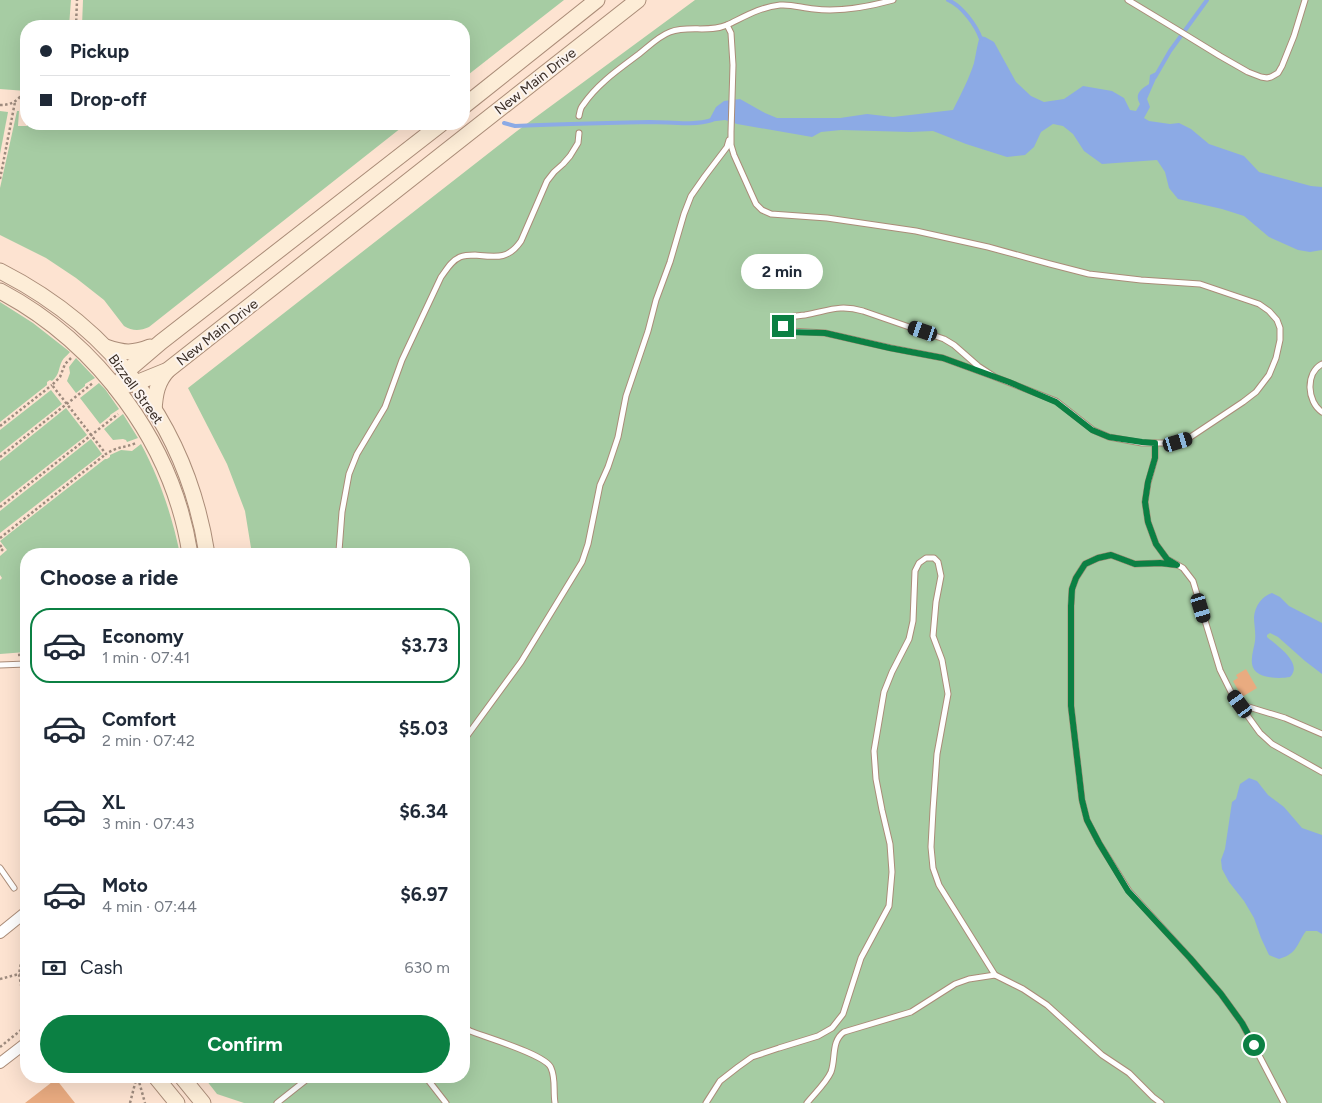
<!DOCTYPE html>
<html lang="en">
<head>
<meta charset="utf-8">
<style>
	body { margin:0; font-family:Figtree,sans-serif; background:#f2f2f3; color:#1f2937; height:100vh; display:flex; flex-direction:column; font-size:19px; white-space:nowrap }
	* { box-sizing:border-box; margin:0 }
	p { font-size:16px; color:#747a83 }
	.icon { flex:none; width:28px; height:28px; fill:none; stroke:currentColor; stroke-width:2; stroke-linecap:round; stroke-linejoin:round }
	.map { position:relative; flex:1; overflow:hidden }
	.drawer { position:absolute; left:20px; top:548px; width:450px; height:535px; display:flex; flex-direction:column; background:#fff; border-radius:20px; box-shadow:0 5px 20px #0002 }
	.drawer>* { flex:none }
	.top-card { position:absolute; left:20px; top:20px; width:450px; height:110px; border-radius:20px; box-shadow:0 5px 20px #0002; display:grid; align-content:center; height:110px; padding:0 20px; background:#fff }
	.end { position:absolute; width:22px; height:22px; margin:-11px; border:6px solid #0b8043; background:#fff; box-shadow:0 0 0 2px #fff }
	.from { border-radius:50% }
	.bubble { position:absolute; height:35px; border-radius:18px; background:#fff; box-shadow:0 5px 20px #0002; font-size:16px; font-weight:700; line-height:35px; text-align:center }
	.car { position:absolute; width:15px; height:30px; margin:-15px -8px; border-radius:6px; box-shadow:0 0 4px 1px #0007; background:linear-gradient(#222 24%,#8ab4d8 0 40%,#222 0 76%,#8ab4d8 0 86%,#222 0) }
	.top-card b { display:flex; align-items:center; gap:18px; height:48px; font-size:19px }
	.top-card b+b { border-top:1px solid #e0e1e3 }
	.top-card i { width:12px; height:12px; background:#1f2937 }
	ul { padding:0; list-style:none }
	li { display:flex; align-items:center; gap:15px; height:75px; margin:0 10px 8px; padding:0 10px; border:2px solid transparent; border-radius:20px }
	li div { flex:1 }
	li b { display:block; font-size:19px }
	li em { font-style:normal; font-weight:700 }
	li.current { border-color:#0b8043 }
	li>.icon { width:45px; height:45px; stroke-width:1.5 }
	h2 { padding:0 20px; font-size:22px; line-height:60px }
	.pay { display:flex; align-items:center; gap:12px; height:55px; padding:0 20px; font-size:19px }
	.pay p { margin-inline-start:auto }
	.action { display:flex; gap:10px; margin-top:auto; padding:10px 20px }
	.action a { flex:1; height:58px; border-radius:30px; background:#0b8043; color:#fff; font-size:20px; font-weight:700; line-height:58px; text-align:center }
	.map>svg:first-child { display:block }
</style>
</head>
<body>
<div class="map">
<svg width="1322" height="1103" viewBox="0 0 1322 1103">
	<rect width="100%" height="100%" fill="#fde3d1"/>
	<g fill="#a6cca3">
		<polygon points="0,0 71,0 69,26 26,26 26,91 0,89"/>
		<polygon points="83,0 564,0 464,78 464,26 82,26"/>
		<polygon points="695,0 1322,0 1322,1103 244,1103 217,1094 203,1076 464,1076 464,554 252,554 245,511 227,464 188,388 517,131"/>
		<polygon points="0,111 8,112 0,154"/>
		<path d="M17 111H19L18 126H27V124H406L149 327C140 331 132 331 124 326L104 300 76 278 46 258 0 235V188Z"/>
		<path d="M0 302 33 323 70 352C67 356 64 357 62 361 58 369 60 374 52 381L50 380 47 382V385L0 422Z"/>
		<polygon points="76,358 95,378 85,384 85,386 76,393 67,381 70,373 69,367"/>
		<polygon points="99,383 105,389 119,409 110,415 110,416 100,424 80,398"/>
		<polygon points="51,390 62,404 0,453 0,430"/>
		<polygon points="66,408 87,435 0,503 0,461"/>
		<polygon points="123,414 138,438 127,442 126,440 123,439 113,440 104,429"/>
		<polygon points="91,439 102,454 0,533 0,511"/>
		<path d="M141 444C160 479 172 516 180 554H26V652L0 654V580L2 578 0 575V556L7 550 0 541 105 459H107L110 457V455L121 450 132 451Z"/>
	</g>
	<g fill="#8caae5">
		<path d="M980 36 985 37 994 42 1016 82 1031 96 1044 102 1064 99 1083 86 1112 91 1124 98 1130 110 1136 111 1140 104C1134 94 1141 89 1149 84L1150 75 1154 73 1157 72 1158 74 1147 99 1150 107 1144 118 1149 121 1170 124 1179 123 1191 129 1209 144 1244 156 1259 172 1311 186 1322 187V250L1310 252 1298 250 1269 237 1244 216 1222 209 1178 199 1169 188 1165 172 1157 160 1102 164 1084 151 1073 134 1063 126 1053 124 1041 132 1034 147 1025 155 1007 157 966 144 933 131 910 132 841 130 821 132 812 137 737 124 725 120 708 122 716 107 724 101 740 99 765 113 777 118H840L867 114 893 117 953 110C961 94 969 79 974 63 976 54 977 45 980 36Z"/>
		<path d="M1272 593 1280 597 1289 606 1322 623V674L1305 661 1278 637 1270 633 1267 635V637C1276 645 1304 663 1290 677 1279 679 1254 679 1252 664 1251 656 1254 648 1255 641 1256 632 1254 625 1254 617 1255 606 1262 596 1272 593Z"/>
		<path d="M1249 778 1257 781 1268 795 1284 807 1302 828 1322 835V934L1317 931H1306C1296 945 1298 953 1279 959L1269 955 1261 938 1254 918 1244 901 1229 882 1222 869 1221 860 1225 849 1232 802 1236 799 1240 784Z"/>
	</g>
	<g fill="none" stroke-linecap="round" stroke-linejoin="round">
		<g stroke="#8caae5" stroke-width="4">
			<path d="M948 0C962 6 976 25 981 39"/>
			<polyline points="1155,77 1170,51 1207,0"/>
			<path d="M504 123 515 126C560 124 605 123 650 122 669 122 694 126 712 120"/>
		</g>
	</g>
	<g fill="#e9ab80">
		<polygon points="1246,669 1257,688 1242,697 1233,681 1238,678 1236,675"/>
		<polygon points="56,1079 75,1103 25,1103"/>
	</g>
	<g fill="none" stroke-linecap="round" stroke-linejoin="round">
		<g stroke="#aa8c78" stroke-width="7">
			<g id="lane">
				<polyline points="1128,0 1176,29 1220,56 1248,72 1261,77 1267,78 1271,77 1278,73 1282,66 1294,36 1305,0"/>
				<path d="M727 25 731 33 733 65 731 132V145L734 155 751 193 756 204 762 210 771 214 827 218 916 231 988 247 1050 264 1089 274 1141 280 1200 284 1259 304 1269 311 1277 320 1280 328V340L1276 358 1269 375 1256 392 1243 402 1189 438 1167 443H1142L1109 437 1093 430 1056 401 995 377 978 366 954 345 944 339 863 311C839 304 828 311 805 315 798 316 792 316 785 318L783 326 786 330 790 331 825 333 891 348 943 358 995 377"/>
				<path d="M579 116C580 112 580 108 583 105 597 84 619 69 639 54 649 46 659 36 670 32 688 25 709 33 727 25 744 17 760 7 780 5 792 4 802 8 814 9 840 12 868 7 893 0"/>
				<path d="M1322 364C1305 373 1307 402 1322 412"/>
				<polyline points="1155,443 1155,458 1148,483 1145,502 1148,522 1156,544 1167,559 1183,568 1193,581 1220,670 1233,696 1239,704 1285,718 1322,734"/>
				<path d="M337 554 339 551 342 512 349 474 357 454 385 407 402 360 441 277C447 269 451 261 460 257 465 255 470 255 475 255 496 257 508 260 521 241L547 181 554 172 563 164 570 156 578 143 579 133"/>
				<polyline points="1177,565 1161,563 1135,564 1111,555 1098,558 1085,564 1076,578 1072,589 1071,606 1071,706 1082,800 1087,820 1099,843 1129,891 1190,958 1221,994 1242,1023 1284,1103"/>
				<polyline points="0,665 26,664"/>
				<polyline points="1239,704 1260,733 1272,744 1322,772"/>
				<polyline points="464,740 521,662 582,562 588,544 600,485 608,467 618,437 626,396 648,331 656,300 670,262 684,214 691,196 705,176 727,147 729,140"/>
				<polyline points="0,868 14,888"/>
				<path d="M464 1027 470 1031C485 1037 547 1055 551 1068 556 1079 553 1091 555 1103"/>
				<polyline points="425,1076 446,1103"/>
				<polyline points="277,1103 311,1076"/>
				<polyline points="706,1103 720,1081 738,1067 752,1057 779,1048 818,1036 832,1028 843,1014 861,958 889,906 892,872 890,844 882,810 876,779 874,751 884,692 892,672 909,639 913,621 915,571 919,563 926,558 934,558 938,562 941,576 936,602 933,636 942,660 948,694 937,754 933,810 931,847 933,868 939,885 995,975 1023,989 1047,1005 1102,1055 1129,1073 1153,1097 1161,1103"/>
				<path d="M807 1103C815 1093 826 1083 831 1072 836 1058 831 1041 844 1032L911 1012 955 984 969 979 995 975"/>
			</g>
		</g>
		<g stroke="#aa8c78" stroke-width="12">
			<g id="street">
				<polyline points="0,933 26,912"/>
				<polyline points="0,1063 26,1043"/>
			</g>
		</g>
		<g stroke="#aa8c78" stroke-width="17">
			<g id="secondary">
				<polyline points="464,106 597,0"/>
				<path d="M0 271C114 329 187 427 207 554"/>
				<path d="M0 291C98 343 173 443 190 554"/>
				<path d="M106 347C124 353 132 354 150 347"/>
				<polyline points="116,388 136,383 168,370 638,0"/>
				<polyline points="116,388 127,371 161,342 441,124"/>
				<path d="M154 411C155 394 157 382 168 370"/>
				<polyline points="155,1076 177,1103"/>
				<polyline points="181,1076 203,1103"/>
			</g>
		</g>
		<g stroke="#9e8b7e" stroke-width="2.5" stroke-dasharray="2.5 2.5" stroke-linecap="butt">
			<polyline points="76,26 77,0"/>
			<path d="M0 105C9 105 14 103 20 97H26"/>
			<polyline points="0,179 15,102"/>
			<path d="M71 358 65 364 60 377 52 385 106 454C118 446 125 448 136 443"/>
			<polyline points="0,426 52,385"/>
			<polyline points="0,457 93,383"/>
			<polyline points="0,507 118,414"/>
			<polyline points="0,538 106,454"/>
			<polyline points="0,545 3,549 0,552"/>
			<polyline points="18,655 26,654"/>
			<polyline points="26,935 19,974 24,1001 26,1006"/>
			<polyline points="0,979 19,974 26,974"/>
			<polyline points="0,1047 26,1026"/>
			<polyline points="138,1078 145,1103"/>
			<polyline points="130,1103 137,1076"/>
		</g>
		<use href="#lane" stroke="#fff" stroke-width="5"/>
		<use href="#street" stroke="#fff" stroke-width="10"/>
		<use href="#secondary" stroke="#fdedd7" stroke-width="15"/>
	</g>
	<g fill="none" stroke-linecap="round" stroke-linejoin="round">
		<polyline stroke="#0b8043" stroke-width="6" points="783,326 786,330 790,332 825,333 890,348 943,358 1009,382 1056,402 1092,430 1109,437 1142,442 1155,443 1155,458 1148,482 1145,502 1148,522 1156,544 1167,559 1177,565 1160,563 1135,564 1111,555 1098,558 1085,564 1076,578 1072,589 1071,606 1071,706 1082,800 1087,820 1099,843 1128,891 1190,958 1221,994 1242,1023 1254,1045"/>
	</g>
	<g text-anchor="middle" stroke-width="4" stroke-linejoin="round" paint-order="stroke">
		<g font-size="14" fill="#382c24" stroke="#fbf4f0">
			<text transform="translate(535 81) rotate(-38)" y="5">New Main Drive</text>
			<text transform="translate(217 332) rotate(-38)" y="5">New Main Drive</text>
			<text transform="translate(136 389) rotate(54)" y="5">Bizzell Street</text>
		</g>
	</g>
</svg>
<i class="end from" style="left:1254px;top:1045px"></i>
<i class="end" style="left:783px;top:326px"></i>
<div class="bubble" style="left:741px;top:254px;width:82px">2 min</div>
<i class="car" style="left:923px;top:331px;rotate:289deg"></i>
<i class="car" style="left:1178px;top:442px;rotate:73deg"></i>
<i class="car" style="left:1201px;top:608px;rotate:163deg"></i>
<i class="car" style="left:1240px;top:704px;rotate:324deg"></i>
<div class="top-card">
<b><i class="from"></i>Pickup</b>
<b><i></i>Drop-off</b>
</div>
<section class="drawer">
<h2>Choose a ride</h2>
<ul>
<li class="current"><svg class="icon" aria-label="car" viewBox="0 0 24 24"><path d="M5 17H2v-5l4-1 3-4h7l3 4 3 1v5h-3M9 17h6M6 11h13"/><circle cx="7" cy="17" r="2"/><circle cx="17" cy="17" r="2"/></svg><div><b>Economy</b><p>1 min · 07:41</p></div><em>$3.73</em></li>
<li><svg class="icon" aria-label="car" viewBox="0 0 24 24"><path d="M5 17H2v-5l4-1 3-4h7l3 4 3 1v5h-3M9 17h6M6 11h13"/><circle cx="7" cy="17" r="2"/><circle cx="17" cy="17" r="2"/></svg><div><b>Comfort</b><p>2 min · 07:42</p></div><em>$5.03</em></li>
<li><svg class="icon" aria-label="car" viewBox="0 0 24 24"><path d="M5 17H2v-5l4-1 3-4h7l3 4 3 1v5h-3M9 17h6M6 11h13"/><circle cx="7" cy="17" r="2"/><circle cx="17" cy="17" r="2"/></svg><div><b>XL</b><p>3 min · 07:43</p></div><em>$6.34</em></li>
<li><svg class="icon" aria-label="car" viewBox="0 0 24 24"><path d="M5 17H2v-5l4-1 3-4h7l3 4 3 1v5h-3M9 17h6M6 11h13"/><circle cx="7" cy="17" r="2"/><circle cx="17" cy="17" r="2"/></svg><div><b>Moto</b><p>4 min · 07:44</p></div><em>$6.97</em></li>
</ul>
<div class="pay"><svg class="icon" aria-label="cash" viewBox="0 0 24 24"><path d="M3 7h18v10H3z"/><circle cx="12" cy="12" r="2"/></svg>Cash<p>630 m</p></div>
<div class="action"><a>Confirm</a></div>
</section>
</div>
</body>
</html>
